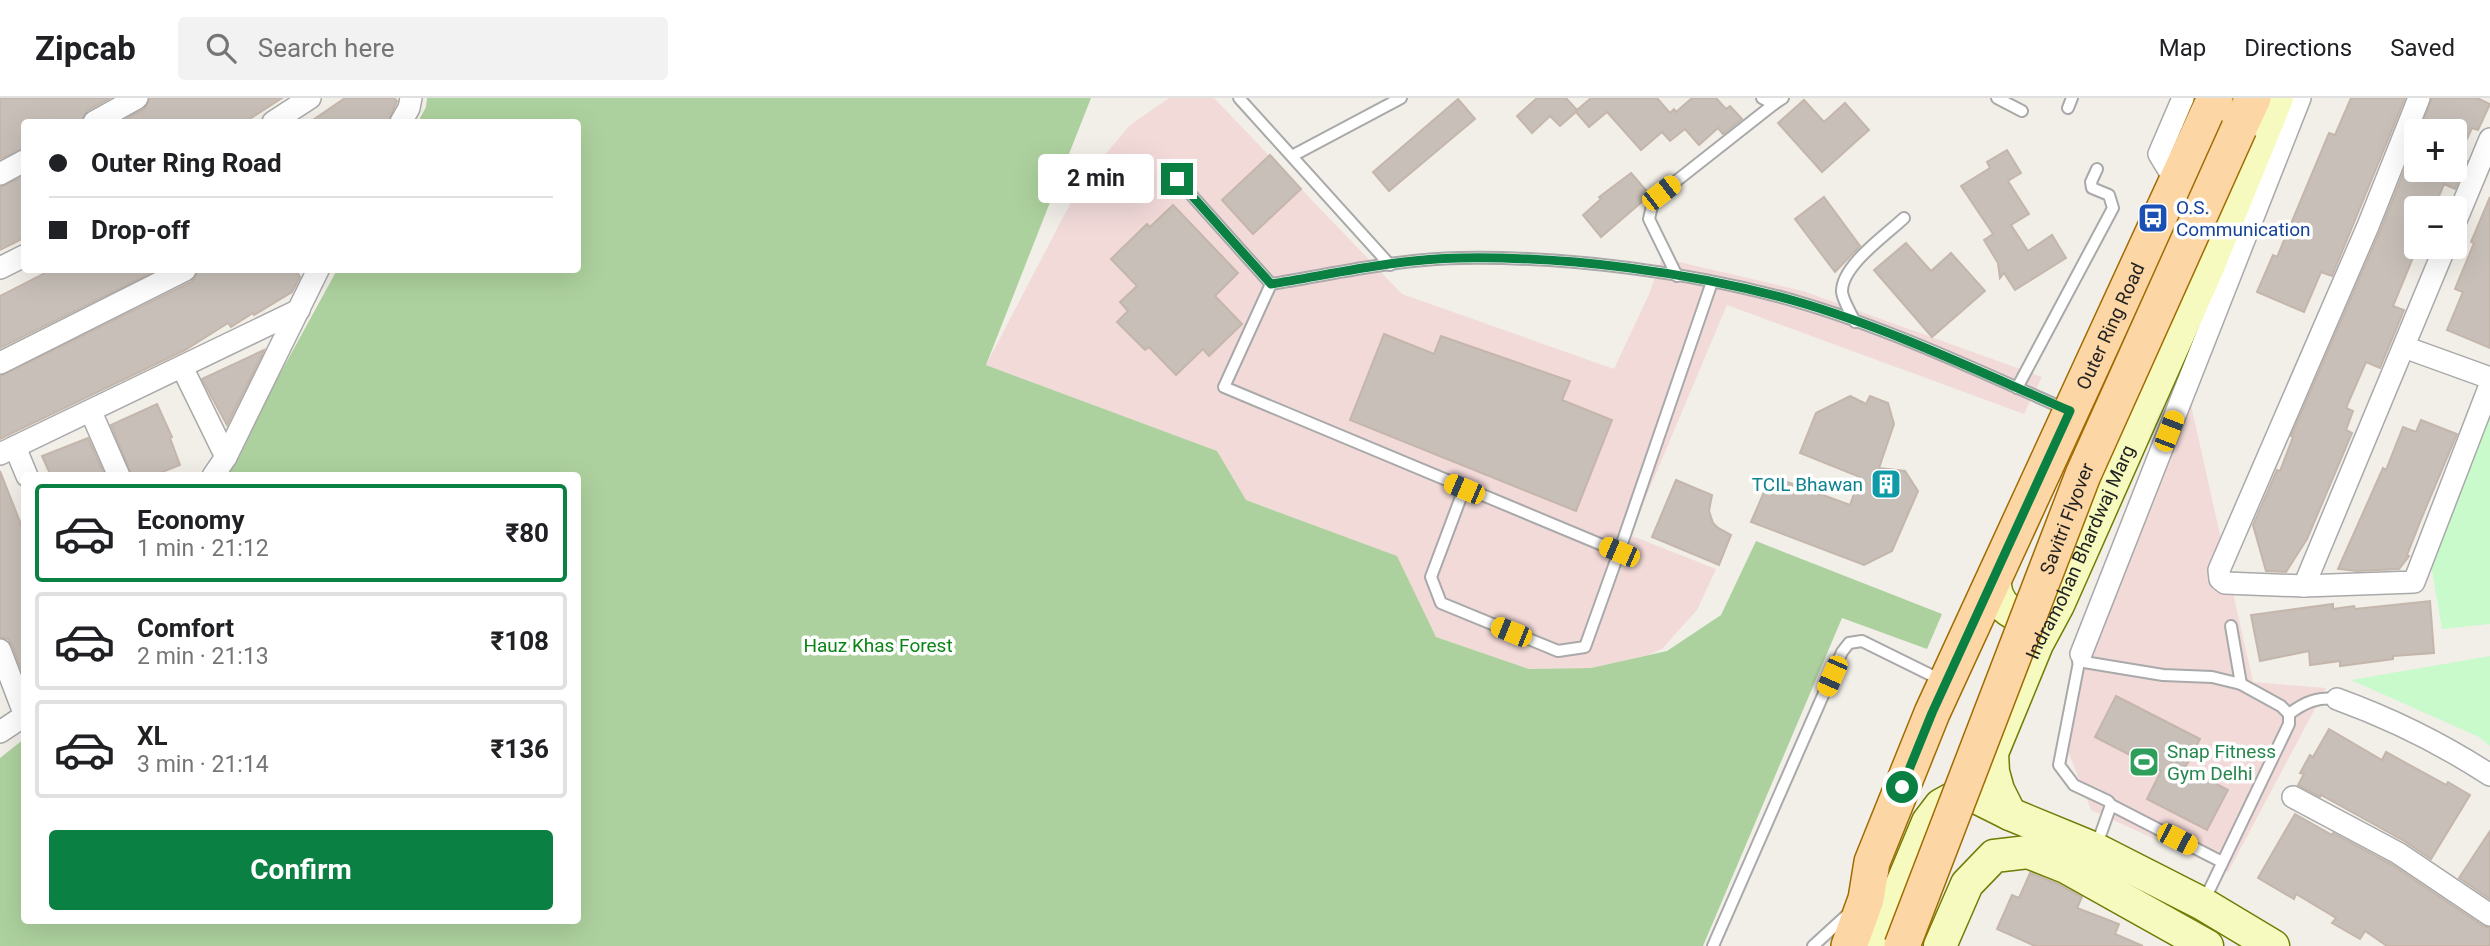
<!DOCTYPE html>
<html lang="en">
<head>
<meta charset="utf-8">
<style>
	body { margin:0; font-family:Roboto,sans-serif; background:#f2f2f2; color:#202124; height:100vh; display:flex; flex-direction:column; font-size:26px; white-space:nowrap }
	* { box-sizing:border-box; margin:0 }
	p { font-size:23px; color:#757577 }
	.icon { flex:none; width:38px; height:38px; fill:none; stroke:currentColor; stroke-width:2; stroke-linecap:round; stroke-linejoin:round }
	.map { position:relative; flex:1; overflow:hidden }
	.details { position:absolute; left:21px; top:374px; width:560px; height:452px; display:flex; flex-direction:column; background:#fff; border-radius:7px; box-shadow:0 7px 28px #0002 }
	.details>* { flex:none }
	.top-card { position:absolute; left:21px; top:21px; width:560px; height:154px; border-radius:7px; box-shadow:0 7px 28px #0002; display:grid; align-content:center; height:154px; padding:0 28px; background:#fff }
	.tools { position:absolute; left:2404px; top:21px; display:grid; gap:14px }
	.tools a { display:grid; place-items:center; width:63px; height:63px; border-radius:7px; background:#fff; box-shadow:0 7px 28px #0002; font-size:35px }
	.end { position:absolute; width:32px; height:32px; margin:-16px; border:9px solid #0b8043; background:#fff; box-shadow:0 0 0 4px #fff }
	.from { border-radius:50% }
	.bubble { position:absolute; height:49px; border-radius:7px; background:#fff; box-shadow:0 7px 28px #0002; font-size:23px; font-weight:700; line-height:49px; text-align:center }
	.car { position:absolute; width:21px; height:42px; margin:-21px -10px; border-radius:9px; box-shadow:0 0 5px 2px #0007; background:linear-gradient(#f5c518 24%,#345 0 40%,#f5c518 0 76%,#345 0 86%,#f5c518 0) }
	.top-card b { display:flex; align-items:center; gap:24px; height:66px; font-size:26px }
	.top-card b+b { border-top:2px solid #e0e0e0 }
	.top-card i { width:18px; height:18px; background:#202124 }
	ul { padding:12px 0 0; list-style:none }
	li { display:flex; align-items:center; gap:21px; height:98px; margin:0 14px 10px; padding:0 14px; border:4px solid #e0e0e0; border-radius:7px }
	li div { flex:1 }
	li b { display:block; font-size:26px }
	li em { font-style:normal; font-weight:700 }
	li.current { border-color:#0b8043 }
	li>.icon { width:63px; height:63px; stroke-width:1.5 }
	.action { display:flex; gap:14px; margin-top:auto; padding:14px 28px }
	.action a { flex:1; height:80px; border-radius:7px; background:#0b8043; color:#fff; font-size:28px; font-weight:700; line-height:80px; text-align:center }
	header { display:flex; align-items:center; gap:42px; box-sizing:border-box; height:98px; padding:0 35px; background:#fff; border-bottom:2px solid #e0e0e0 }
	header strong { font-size:33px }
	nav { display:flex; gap:38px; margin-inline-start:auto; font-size:24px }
	.search { width:490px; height:63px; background:#f2f2f2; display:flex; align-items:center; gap:18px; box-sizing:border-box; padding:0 24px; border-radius:7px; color:#757577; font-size:26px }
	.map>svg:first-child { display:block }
</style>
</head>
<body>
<header>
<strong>Zipcab</strong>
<div class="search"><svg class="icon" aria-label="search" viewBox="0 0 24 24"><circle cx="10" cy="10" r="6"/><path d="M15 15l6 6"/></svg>Search here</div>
<nav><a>Map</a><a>Directions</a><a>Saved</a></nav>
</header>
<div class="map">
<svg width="2490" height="848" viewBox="0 0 2490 848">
	<rect width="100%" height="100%" fill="#f2efe9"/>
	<g fill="#f2dad9">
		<polygon points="1169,0 1214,0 1402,196 1614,271 1650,194 1662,160 1803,193 2042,279 2024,316 1727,207 1630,437 1716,471 1697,512 1662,551 1648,557 1591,570 1529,571 1436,539 1396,458 1246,402 1216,353 986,267 1081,85 1130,27"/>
		<polygon points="2191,307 2253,584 2326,590 2228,774 2091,712 2068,653 2069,606"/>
	</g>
	<polygon fill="#add19e" points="427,0 1091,0 986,267 1217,353 1246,402 1397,458 1436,539 1529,571 1591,570 1667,553 1721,517 1756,443 1942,516 1927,551 1842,520 1703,848 0,848 0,660 24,641 24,822 578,822 578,378 224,378 337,172 578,172 578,24 418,24 426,9"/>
	<g fill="#c8facc">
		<polygon points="2490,308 2490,526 2442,531 2429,454"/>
		<polygon points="2490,558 2490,648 2479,639 2351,582"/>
	</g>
	<g fill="#c7bfb8" stroke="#c4b6ab" stroke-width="2">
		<polygon points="0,0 110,0 87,13 81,24 24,24 24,50 0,61"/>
		<polygon points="150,0 282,0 245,24 120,24 144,11"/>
		<polygon points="345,0 394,0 397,3 388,24 310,24"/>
		<polygon points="1537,0 1566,0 1577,12 1591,0 1657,0 1670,15 1674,11 1676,14 1692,0 1716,0 1726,11 1730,8 1742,21 1723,36 1718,30 1699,47 1685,31 1670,43 1662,34 1641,52 1607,14 1589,29 1576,14 1560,28 1550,18 1532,35 1517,18"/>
		<polygon points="2351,0 2405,0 2332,178 2321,174 2304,214 2257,194 2273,157 2277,159 2329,35 2335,37"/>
		<polygon points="2432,0 2477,0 2490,6 2478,32 2472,30 2458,60 2467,63 2455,91 2444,86 2434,110 2417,110 2417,150 2393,208 2404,212 2380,270 2366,264 2346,310 2353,313 2346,332 2352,335 2307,441 2286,474 2266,473 2253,427 2277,372 2280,373 2293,339 2291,338 2380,133 2417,41 2417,72 2455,72 2455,33 2420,33"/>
		<polygon points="1458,1 1475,21 1389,93 1373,74"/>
		<polygon points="1804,2 1824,24 1845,5 1869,32 1822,74 1778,25"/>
		<polygon points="2007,52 2021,75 2008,83 2029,116 2011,127 2028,153 2052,137 2066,160 2015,192 2004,175 2000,180 1998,165 1984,142 1993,136 1961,88 1990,70 1987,64"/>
		<polygon points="1270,57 1301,91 1253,136 1222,102"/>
		<polygon points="1631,75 1650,97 1601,139 1583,117 1601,101 1599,99"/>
		<polygon points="24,78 24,140 0,152 0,89"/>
		<polygon points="1824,99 1860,148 1835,174 1795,121"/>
		<polygon points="2490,99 2490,250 2447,232 2463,194 2455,191 2474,145 2471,144"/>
		<polygon points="1173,107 1238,175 1215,198 1242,226 1209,258 1203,251 1176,277 1149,249 1145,252 1117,224 1128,213 1120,204 1137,188 1111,161 1147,126 1150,129"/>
		<polygon points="1906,145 1931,173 1951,155 1985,193 1932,239 1874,172"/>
		<polygon points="51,172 157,172 0,250 0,198"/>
		<polygon points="198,172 296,172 300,179 292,194 254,217 253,215 231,229 228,225 185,252 0,341 0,278 191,184 196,179"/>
		<polygon points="1384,236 1434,256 1441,238 1570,283 1562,302 1612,322 1576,413 1350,322"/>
		<polygon points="264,252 262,257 227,327 202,281"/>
		<polygon points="1850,298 1866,306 1870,298 1888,305 1894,326 1879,370 1905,373 1918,393 1892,453 1864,467 1751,424 1771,378 1850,407 1860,379 1800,355 1816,315"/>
		<polygon points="157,306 172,339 170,340 180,367 152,378 132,378 111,327"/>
		<polygon points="2421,322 2457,336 2422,419 2407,457 2409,458 2399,471 2357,473 2338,471 2383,370 2386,372 2403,329 2416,334"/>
		<polygon points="88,340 105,378 51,378 42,358"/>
		<polygon points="0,373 24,434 24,579 12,547 8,541 0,539"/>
		<polygon points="1676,382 1712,397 1709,413 1713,425 1718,430 1731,437 1719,467 1652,439"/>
		<polygon points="2430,503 2434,555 2393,558 2393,561 2340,568 2340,563 2310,567 2309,553 2260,563 2251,517 2333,506 2333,511 2354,508 2355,511"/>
		<polygon points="2116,598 2200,641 2185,670 2228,692 2207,732 2147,701 2161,673 2095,639"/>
		<polygon points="2329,631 2382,662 2386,654 2446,687 2448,684 2470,697 2431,761 2404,743 2321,697 2320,699 2298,687 2304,676 2300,675 2310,657 2313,659"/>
		<polygon points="2295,716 2332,737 2333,735 2391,766 2483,828 2490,830 2490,848 2387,848 2365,833 2360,841 2332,825 2336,820 2296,796 2294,801 2258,780"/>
		<polygon points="2490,733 2490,801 2459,780"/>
		<polygon points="2030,775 2058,786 2082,799 2077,810 2119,826 2115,836 2143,848 2035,848 1997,831 2012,797 2019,800"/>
	</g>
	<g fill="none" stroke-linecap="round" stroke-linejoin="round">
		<g stroke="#a9a9a9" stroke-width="14">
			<g id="lane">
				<polyline points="1239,0 1390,167"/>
				<polyline points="1762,0 1774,6 1783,0"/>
				<polyline points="1997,0 2022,13"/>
				<polyline points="2068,10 2072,0"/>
				<polyline points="1292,58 1401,0"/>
				<polyline points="1177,81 1271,186"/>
				<polyline points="1677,178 1649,121 1652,108 1661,95 1774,6"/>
				<path d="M1712 184 1619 454 1224 289 1271 186C1333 176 1397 161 1460 160 1565 158 1693 174 1795 203 1888 230 1977 272 2065 311"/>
				<path d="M1855 224C1851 215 1843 203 1842 194 1841 168 1886 137 1904 120"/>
				<polyline points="2017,290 2113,110 2109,97 2092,90 2091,84 2097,71"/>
				<polyline points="1464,391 1431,479 1441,505 1558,553 1585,549 1619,454"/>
				<polyline points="2231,528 2241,586"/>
				<polyline points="2080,559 2059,667 2074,687 2108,703 2111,707 2096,749"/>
				<polyline points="2078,563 2163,577 2212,579 2241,586 2281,608 2289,616 2289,626 2204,803"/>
				<path d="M2289 616C2305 604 2317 599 2337 601"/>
				<polyline points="2111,707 2222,764"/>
				<polyline points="1713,848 1842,554 1849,545 1862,543 1941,582"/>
				<polyline points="1813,848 1847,817"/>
			</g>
		</g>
		<g stroke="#a9a9a9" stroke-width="24">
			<g id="street">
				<polyline points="2419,0 2368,128 2219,472 2220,481 2225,485 2304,488 2414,484 2490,287"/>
				<polyline points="94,24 137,0"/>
				<polyline points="273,24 310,0"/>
				<polyline points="401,24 409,10 411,0"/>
				<polyline points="0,76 24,63"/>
				<polyline points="2176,84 2159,56 2183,0"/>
				<polyline points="2455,125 2490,41"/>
				<polyline points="0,170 24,158"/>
				<polyline points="2404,249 2490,280"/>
				<polyline points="0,265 185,172"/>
				<polyline points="182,269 226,359"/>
				<polyline points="91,314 119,378"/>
				<polyline points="15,349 27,378"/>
				<polyline points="0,356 299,212"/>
				<polyline points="213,378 226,359 318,172"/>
				<polyline points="2304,488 2445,149"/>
				<polyline points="0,552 24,615"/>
				<polyline points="2081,556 2300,0"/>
				<path d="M2337 601C2392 621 2441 645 2490 677"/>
				<polyline points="0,634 24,618"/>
				<polyline points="2293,699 2398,755 2490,817"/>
			</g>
		</g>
		<g stroke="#707d05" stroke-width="35">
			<g id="secondary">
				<path d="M1998 471C1997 476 1994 483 1995 488 1998 516 2031 528 2052 512"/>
				<path id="s1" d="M2010 716 1998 692 1993 674 1992 655 2037 546 2058 507 2208 169 2277 0"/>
				<polyline points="1876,848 1928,724 1941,707 1952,701 1963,698 1976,699 2010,716 2095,751 2203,806 2273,848"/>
				<polyline points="1940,848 1967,786 1994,758 2028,754 2066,769 2207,848"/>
			</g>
		</g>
		<g stroke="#a06b00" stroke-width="38">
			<g id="primary">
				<polyline points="2239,30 2253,0"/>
				<path id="s2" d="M1849 848 1866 801 1872 764 1932 615 2215 0"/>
			</g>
		</g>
		<use href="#lane" stroke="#fff" stroke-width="10"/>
		<use href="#street" stroke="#fff" stroke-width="21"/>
		<use href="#secondary" stroke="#f7fabf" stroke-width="32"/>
		<use href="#primary" stroke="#fcd6a4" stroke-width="35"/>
		<g stroke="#a06b00" stroke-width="38" stroke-linecap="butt">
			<g id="primary-bridge">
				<path id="s3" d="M1902 848 2083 377 2239 30"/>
			</g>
		</g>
		<use href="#primary-bridge" stroke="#fcd6a4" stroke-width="35"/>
	</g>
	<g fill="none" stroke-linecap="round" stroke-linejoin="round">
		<path stroke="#0b8043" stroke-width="9" d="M1177 81 1271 186C1333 176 1397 161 1460 160 1567 158 1691 174 1795 203 1889 230 1980 274 2070 313L1932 615 1902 689"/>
	</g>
	<defs>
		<g id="bus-square" transform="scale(1.575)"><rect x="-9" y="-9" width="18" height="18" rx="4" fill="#1a4fb4" stroke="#fff"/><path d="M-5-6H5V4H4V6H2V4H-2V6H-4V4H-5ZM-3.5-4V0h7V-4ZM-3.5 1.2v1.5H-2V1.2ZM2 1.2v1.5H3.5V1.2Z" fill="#fff"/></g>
		<g id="building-square" transform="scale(1.575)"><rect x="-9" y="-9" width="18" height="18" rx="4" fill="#0f9aa8" stroke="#fff"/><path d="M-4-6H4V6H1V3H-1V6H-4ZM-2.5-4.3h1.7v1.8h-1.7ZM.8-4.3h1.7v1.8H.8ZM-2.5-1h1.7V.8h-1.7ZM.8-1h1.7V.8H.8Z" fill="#fff"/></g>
		<g id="stadium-square" transform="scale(1.575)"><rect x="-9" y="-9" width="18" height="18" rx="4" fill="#2e9e5b" stroke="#fff"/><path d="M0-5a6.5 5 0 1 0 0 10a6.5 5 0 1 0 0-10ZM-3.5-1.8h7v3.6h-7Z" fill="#fff"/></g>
	</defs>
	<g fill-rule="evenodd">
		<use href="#bus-square" x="2153" y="120"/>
		<use href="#building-square" x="1886" y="386"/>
		<use href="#stadium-square" x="2144" y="664"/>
	</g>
	<g text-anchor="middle" stroke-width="7" stroke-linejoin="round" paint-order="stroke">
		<g font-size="19" fill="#164399" stroke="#fff" text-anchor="start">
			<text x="2176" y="116">O.S.<tspan x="2176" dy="22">Communication</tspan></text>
		</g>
		<g font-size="19" fill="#222" stroke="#fff">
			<text dy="7" stroke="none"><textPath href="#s2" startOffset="674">Outer Ring Road</textPath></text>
			<text dy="7" stroke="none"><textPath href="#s3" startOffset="458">Savitri Flyover</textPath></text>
			<text dy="7" stroke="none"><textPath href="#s1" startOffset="284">Indramohan Bhardwaj Marg</textPath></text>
		</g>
		<g font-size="19" fill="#0d838f" stroke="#fff" text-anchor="end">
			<text x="1863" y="393">TCIL Bhawan</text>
		</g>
		<g font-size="19" fill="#0c8416" stroke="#fff">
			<text x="878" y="554">Hauz Khas Forest</text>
		</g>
		<g font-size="19" fill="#27864d" stroke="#fff" text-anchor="start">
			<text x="2167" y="660">Snap Fitness<tspan x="2167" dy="22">Gym Delhi</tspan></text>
		</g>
	</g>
</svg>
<div class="tools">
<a>+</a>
<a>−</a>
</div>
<i class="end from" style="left:1902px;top:689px"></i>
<i class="end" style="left:1177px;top:81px"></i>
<div class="bubble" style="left:1038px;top:56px;width:116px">2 min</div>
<i class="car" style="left:1661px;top:95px;rotate:52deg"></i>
<i class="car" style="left:2169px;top:333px;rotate:21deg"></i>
<i class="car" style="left:1464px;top:391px;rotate:293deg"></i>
<i class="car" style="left:1619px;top:454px;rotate:293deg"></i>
<i class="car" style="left:1511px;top:534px;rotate:292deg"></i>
<i class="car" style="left:1832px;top:578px;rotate:204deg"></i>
<i class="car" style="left:2177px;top:741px;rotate:117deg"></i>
<div class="top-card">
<b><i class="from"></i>Outer Ring Road</b>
<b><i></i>Drop-off</b>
</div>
<section class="details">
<ul>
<li class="current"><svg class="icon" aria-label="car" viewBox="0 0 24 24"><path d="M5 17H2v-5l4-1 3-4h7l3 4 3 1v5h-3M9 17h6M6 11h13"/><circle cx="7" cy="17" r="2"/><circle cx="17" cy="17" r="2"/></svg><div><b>Economy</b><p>1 min · 21:12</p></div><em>₹80</em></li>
<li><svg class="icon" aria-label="car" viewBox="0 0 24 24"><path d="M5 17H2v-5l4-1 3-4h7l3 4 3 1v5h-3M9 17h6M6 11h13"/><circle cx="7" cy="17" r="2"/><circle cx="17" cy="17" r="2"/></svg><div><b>Comfort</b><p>2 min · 21:13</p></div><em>₹108</em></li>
<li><svg class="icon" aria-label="car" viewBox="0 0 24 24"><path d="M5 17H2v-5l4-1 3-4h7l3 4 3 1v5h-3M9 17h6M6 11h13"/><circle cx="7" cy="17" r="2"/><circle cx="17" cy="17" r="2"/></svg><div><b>XL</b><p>3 min · 21:14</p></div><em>₹136</em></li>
</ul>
<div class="action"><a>Confirm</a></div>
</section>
</div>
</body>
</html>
